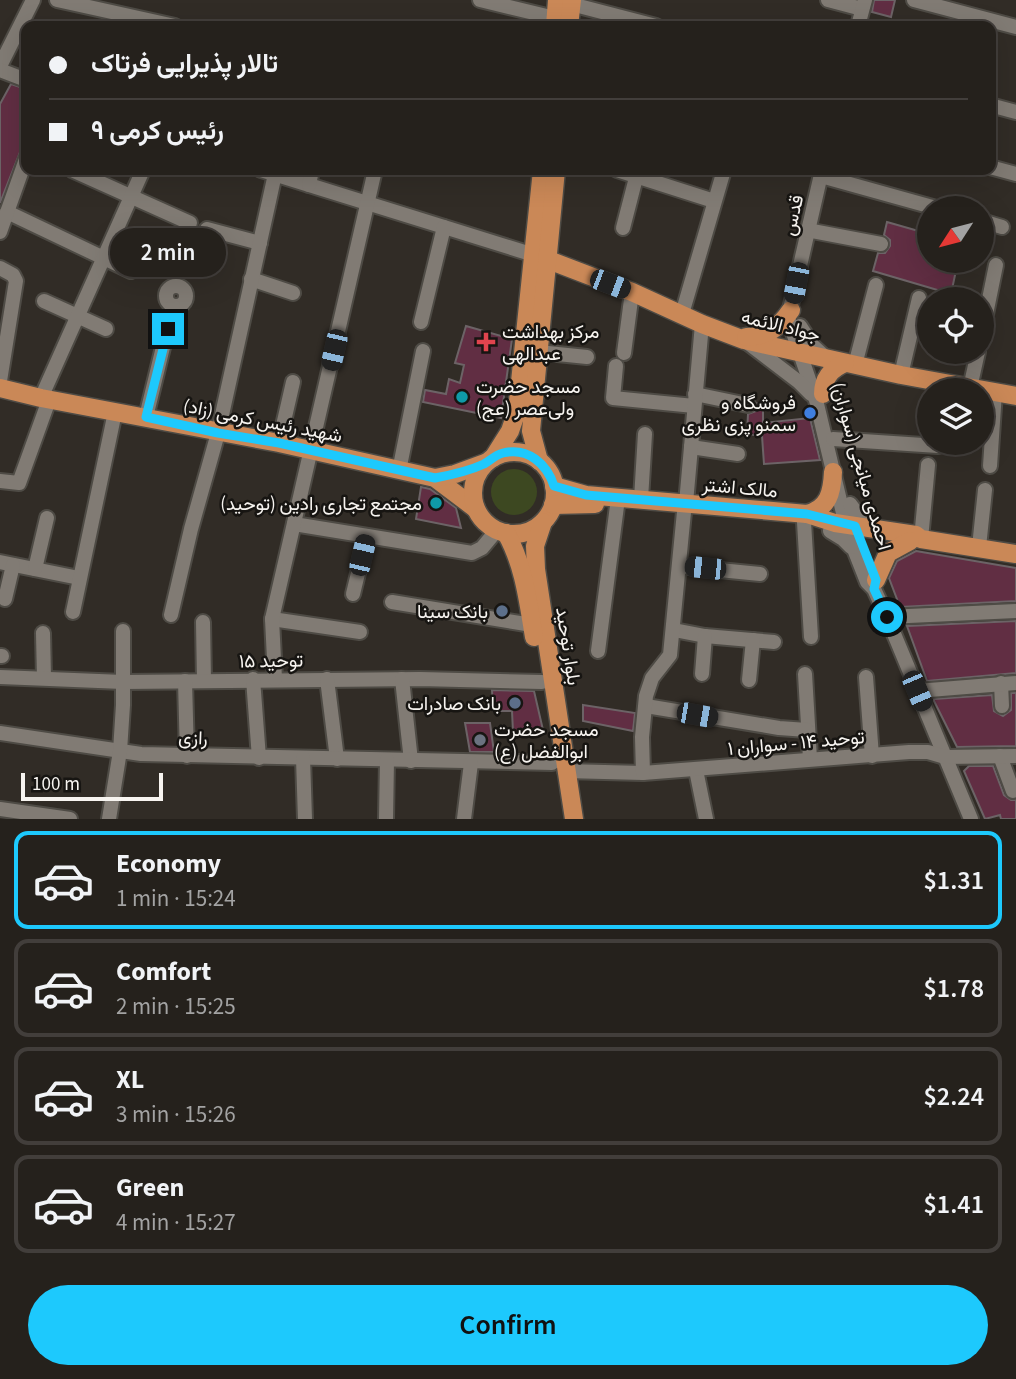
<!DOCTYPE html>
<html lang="en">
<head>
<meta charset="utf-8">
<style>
	body { margin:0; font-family:"Source Sans 3",Vazirmatn,sans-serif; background:#2d2925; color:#f1f3f6; height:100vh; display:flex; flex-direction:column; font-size:26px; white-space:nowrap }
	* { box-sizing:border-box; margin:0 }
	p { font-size:23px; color:#a3a3a3 }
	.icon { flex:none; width:38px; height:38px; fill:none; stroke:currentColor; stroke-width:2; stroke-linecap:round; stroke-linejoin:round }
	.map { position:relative; height:819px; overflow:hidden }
	.side { display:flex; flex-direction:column; background:#25211c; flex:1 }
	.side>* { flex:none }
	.hud { position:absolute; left:21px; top:21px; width:975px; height:154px; border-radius:14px; box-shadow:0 7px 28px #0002,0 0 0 2px #423e3b; display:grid; align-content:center; height:154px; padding:0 28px; background:#25211c }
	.needle { width:46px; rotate:234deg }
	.fabs { position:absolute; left:917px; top:196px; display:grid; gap:14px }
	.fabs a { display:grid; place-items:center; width:77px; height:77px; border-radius:50%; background:#25211c; box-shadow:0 7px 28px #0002,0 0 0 2px #423e3b; font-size:35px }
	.scale { position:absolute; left:21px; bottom:18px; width:142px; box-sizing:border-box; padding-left:7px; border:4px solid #f7f4f0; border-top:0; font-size:19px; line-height:24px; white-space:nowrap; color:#f7f4f0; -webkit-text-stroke:5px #171512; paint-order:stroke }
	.end { position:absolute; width:32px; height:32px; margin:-16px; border:9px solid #1dc9fd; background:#111; box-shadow:0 0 0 4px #111 }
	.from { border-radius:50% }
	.bubble { position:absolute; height:49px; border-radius:24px; background:#25211c; box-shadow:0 7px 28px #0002,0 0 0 2px #423e3b; font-size:23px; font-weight:600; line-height:49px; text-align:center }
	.car { position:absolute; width:21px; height:42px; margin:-21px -10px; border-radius:9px; box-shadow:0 0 5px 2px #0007; background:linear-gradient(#222 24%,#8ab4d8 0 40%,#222 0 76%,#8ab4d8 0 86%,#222 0) }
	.hud b { display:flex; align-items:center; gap:24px; height:66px; font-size:26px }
	.hud b+b { border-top:2px solid #423e3b }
	.hud i { width:18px; height:18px; background:#f1f3f6 }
	ul { padding:12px 0 0; list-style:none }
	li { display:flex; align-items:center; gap:21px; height:98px; margin:0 14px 10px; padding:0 14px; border:4px solid #423e3b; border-radius:14px }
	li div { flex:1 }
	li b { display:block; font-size:26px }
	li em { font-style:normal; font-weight:600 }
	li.current { border-color:#1dc9fd }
	li>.icon { width:63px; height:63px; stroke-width:1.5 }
	.action { display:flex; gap:14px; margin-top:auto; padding:14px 28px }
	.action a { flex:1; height:80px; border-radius:42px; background:#1dc9fd; color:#111; font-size:28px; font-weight:600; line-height:80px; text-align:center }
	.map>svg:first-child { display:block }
</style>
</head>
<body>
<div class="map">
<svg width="1016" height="819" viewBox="0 0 1016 819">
	<rect width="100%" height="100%" fill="#312c26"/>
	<circle fill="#3d4821" cx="514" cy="492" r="23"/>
	<g fill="#612e43" stroke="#6c6366" stroke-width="2">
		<polygon points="874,0 895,0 891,17 872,12"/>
		<polygon points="11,84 26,89 26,137 0,203 0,104"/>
		<polygon points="887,222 929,234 929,261 958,261 951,294 873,271 878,253 885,253 890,246 890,240 884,235"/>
		<polygon points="466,326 512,339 501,418 423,402 425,390 446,394 449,379 460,383 464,365 455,363"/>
		<polygon points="757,403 763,405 763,423 810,418 820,460 764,464 762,436 747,434 748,414 756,411"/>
		<polygon points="421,487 430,489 456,508 461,528 416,519"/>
		<polygon points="916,551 1016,568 1016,601 900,607 889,578 897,561"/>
		<polygon points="1016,621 1016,673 927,681 907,626"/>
		<polygon points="492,690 534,691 543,730 513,732 512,711 493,711"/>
		<polygon points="1011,693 1016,693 1016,746 957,747 934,701 934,699 992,695 994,711 1003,716 1011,710"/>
		<polygon points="583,705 635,713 633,731 583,721"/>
		<polygon points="465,723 490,723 494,752 470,752"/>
		<polygon points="969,766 993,766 1004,795 1011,800 1016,800 1016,819 1001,819 1000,815 985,819 964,771"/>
	</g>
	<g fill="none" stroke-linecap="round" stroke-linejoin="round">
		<g stroke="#4e4b45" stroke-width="18">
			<g id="minor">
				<polyline points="57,0 175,26"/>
				<polyline points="480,0 555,18"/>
				<polyline points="828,0 862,9"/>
				<polyline points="914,0 1016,27"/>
				<polyline points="571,4 656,26"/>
				<polyline points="858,26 865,0"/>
				<polyline points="0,66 33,0"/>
				<polyline points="0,70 26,80"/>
				<polyline points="990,105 1016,112"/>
				<polyline points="990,167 1016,174"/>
				<polyline points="72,170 190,223"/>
				<polyline points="261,170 534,255"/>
				<polyline points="617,170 714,201"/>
				<polyline points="822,170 788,318 816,400 848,534 867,582 874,589 887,617 971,819"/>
				<polyline points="821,176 936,208"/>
				<polyline points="309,185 312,170"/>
				<polyline points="7,212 131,271"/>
				<polyline points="982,221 1002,227"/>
				<polyline points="623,228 638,170"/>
				<polyline points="207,229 260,243"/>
				<polyline points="807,230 881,244"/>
				<polyline points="0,232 26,159"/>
				<polyline points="0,268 13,275 16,281 0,381"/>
				<polyline points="251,279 293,293"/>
				<circle cx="176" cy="296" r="10"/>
				<polyline points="44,301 106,329"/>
				<polyline points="682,314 724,170"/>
				<polyline points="421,322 444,227"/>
				<polyline points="800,326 813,346 826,358"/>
				<polyline points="982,334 996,265"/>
				<polyline points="748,343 799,382 811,394"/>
				<polyline points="538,352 587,357"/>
				<polyline points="624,353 632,292"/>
				<polyline points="855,365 876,285"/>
				<polyline points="616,366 613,398 694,406"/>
				<polyline points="901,375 919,298"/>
				<polyline points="970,388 978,352"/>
				<polyline points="695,394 748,405"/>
				<polyline points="41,398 143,170"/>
				<polyline points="146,417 173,306"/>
				<polyline points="833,439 938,446"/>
				<polyline points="279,443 293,382"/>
				<polyline points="691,447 738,454"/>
				<polyline points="990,466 995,392"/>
				<polyline points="399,471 423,351"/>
				<polyline points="0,481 19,483 49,400"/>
				<polyline points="641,499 645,434"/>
				<polyline points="686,503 702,324"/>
				<polyline points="850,504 862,520 876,528"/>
				<polyline points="804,522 811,637"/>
				<polyline points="294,524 472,553 482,548 497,530"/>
				<polyline points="830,531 843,539 851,547"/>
				<polyline points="921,539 928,465"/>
				<polyline points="979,547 985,490"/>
				<polyline points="0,562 79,578"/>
				<polyline points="679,566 760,574"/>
				<polyline points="35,569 47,518"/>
				<polyline points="353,594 367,536"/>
				<polyline points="5,599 13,565"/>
				<polyline points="392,602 532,625"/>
				<polyline points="73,612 115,412"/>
				<polyline points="171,615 191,529 218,433 275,174"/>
				<polyline points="887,617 1016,611"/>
				<polyline points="272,619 360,632"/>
				<polyline points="203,622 204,681"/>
				<polyline points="674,630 705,636 774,642"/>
				<polyline points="43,633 44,678"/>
				<polyline points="598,651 617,506"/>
				<polyline points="0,656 2,656"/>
				<polyline points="702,674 705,636"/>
				<polyline points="805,674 810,759"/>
				<polyline points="0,677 123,682 420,679 542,682"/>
				<polyline points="866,677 872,756"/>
				<polyline points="253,679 259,758"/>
				<polyline points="275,679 272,619 375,170"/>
				<polyline points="327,679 337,759"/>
				<polyline points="402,679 411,761"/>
				<polyline points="749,680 753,640"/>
				<polyline points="185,681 187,756"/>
				<polyline points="1001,683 1002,706"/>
				<polyline points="917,691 1016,683"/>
				<polyline points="646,706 779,728 807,730"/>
				<polyline points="0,733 141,754 552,763"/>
				<polyline points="1000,756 1013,791"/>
				<polyline points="303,758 305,819"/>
				<polyline points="696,770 706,819"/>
				<polyline points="565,771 643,773 909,752 928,752 945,757 1016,756"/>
				<polyline points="643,773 642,737 646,696 652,678 670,655 684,512"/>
				<polyline points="0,809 70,819"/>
				<polyline points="109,819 120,751 123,705 123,631"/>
				<polyline points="386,819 387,760"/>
				<polyline points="464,819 471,763"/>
			</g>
		</g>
		<g stroke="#4e4b45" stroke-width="21">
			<g id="major">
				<polyline points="555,26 557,0"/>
				<polyline points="569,26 572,0"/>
				<polyline points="546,259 632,292 702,324 744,340 901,375 1016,396"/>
				<path d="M746 337C768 337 779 327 791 310"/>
				<polyline points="0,388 41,398 279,443 435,478 476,509"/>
				<path d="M823 394C823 378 831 369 845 363"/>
				<circle cx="514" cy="493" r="41"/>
				<polyline points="493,458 510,431 517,411 542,170"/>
				<polyline points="539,461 531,431 556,170"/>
				<polyline points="435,478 455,474 485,463"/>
				<polyline points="554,486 586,495 807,514 835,523 916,535 921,539 1016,554"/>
				<polyline points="553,505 595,504"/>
				<path d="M807 514C829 508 832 492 833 472"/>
				<polyline points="543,522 535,546 536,569 574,819"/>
				<path d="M506 533C524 565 528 601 534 637"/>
				<polyline points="876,580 888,553 910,541"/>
			</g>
		</g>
		<use href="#minor" stroke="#817b74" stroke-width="14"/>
		<use href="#major" stroke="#ca8857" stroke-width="18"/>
	</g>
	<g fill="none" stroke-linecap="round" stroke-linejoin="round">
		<path stroke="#1dc9fd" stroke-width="9" d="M168 329 146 417 218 433 279 443 435 478C451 475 469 471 484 464 491 460 495 455 503 453 528 447 547 464 554 486L586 495 807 514 855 526 876 580 874 589 887 617"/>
	</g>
	<path fill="#e0444e" stroke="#171512" stroke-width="2.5" d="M482.5 331.5h7v7h7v7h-7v7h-7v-7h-7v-7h7z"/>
	<g fill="#0f9aa8" stroke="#171512" stroke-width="2.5">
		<circle cx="462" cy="397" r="7"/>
		<circle cx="436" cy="503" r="7"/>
	</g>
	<circle fill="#3f7fe0" stroke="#171512" stroke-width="2.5" cx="810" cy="413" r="7"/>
	<g fill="#5c6f8a" stroke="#171512" stroke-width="2.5">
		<circle cx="502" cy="611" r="7"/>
		<circle cx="515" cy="703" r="7"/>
	</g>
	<circle fill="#6b7280" stroke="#171512" stroke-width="2.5" cx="480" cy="740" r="7"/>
	<g text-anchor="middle" stroke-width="5" stroke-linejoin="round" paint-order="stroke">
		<g font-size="19" fill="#f7f4f0" stroke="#171512">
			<text transform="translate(792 215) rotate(-77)" y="7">قدس</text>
			<text transform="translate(781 325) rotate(14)" y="7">جواد الائمه</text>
			<text transform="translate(263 420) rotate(11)" y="7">شهید رئیس کرمی (زاد)</text>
			<text transform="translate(862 466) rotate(74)" y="7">احمدی میانجی (سواران)</text>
			<text transform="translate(740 487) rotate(5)" y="7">مالک اشتر</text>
			<text transform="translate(569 646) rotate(81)" y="7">بلوار توحید</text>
			<text transform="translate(271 660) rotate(-1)" y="7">توحید ۱۵</text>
			<text transform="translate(193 737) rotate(2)" y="7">رازی</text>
			<text transform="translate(796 742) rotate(-5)" y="7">توحید ۱۴ - سواران ۱</text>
		</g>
		<g font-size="19" fill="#f7f4f0" stroke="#171512" text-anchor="end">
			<text x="502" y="338" text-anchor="start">مرکز بهداشت<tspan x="502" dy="22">عبدالهی</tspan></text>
			<text x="476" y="393" text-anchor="start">مسجد حضرت<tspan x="476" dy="22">ولی‌عصر (عج)</tspan></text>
			<text x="796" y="409">فروشگاه و<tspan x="796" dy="22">سمنو پزی نظری</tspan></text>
			<text x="422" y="510">مجتمع تجاری رادین (توحید)</text>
			<text x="488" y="618">بانک سینا</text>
			<text x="501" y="710">بانک صادرات</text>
			<text x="494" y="736" text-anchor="start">مسجد حضرت<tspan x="494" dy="22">ابوالفضل (ع)</tspan></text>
		</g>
	</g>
</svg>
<div class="fabs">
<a><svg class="needle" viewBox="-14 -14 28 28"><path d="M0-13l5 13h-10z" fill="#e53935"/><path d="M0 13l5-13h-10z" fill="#a3a3a3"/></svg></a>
<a><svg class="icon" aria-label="locate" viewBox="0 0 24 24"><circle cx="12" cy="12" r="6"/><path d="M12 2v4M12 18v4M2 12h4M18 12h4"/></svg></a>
<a><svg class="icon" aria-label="layers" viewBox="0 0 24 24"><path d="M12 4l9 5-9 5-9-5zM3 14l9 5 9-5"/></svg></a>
</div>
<div class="scale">100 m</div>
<i class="end from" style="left:887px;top:617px"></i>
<i class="end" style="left:168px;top:329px"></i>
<div class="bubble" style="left:110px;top:228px;width:116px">2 min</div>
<i class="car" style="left:796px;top:283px;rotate:191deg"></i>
<i class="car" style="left:610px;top:284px;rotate:111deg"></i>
<i class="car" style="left:334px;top:350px;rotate:193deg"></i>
<i class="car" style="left:362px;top:555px;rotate:13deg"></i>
<i class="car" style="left:705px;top:568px;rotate:276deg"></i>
<i class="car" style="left:917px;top:691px;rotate:157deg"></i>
<i class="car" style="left:697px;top:715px;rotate:100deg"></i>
<div class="hud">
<b><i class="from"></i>تالار پذیرایی فرتاک</b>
<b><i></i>رئیس کرمی ۹</b>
</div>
</div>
<section class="side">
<ul>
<li class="current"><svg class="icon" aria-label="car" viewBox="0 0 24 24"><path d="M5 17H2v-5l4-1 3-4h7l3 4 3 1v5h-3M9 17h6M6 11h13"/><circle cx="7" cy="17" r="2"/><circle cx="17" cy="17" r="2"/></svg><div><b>Economy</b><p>1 min · 15:24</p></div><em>$1.31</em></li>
<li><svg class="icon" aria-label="car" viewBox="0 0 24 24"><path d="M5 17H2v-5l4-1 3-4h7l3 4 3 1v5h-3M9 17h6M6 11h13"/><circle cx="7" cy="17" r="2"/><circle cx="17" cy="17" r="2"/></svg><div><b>Comfort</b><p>2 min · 15:25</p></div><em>$1.78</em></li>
<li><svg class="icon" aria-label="car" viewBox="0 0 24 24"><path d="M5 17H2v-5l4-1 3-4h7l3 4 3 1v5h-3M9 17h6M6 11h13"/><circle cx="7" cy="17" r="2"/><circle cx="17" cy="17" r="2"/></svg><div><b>XL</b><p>3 min · 15:26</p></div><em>$2.24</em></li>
<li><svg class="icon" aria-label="car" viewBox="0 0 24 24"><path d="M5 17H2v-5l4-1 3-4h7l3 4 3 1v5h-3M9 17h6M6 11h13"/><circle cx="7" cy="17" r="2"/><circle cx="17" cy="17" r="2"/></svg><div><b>Green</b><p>4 min · 15:27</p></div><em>$1.41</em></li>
</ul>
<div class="action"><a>Confirm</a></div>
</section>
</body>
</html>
